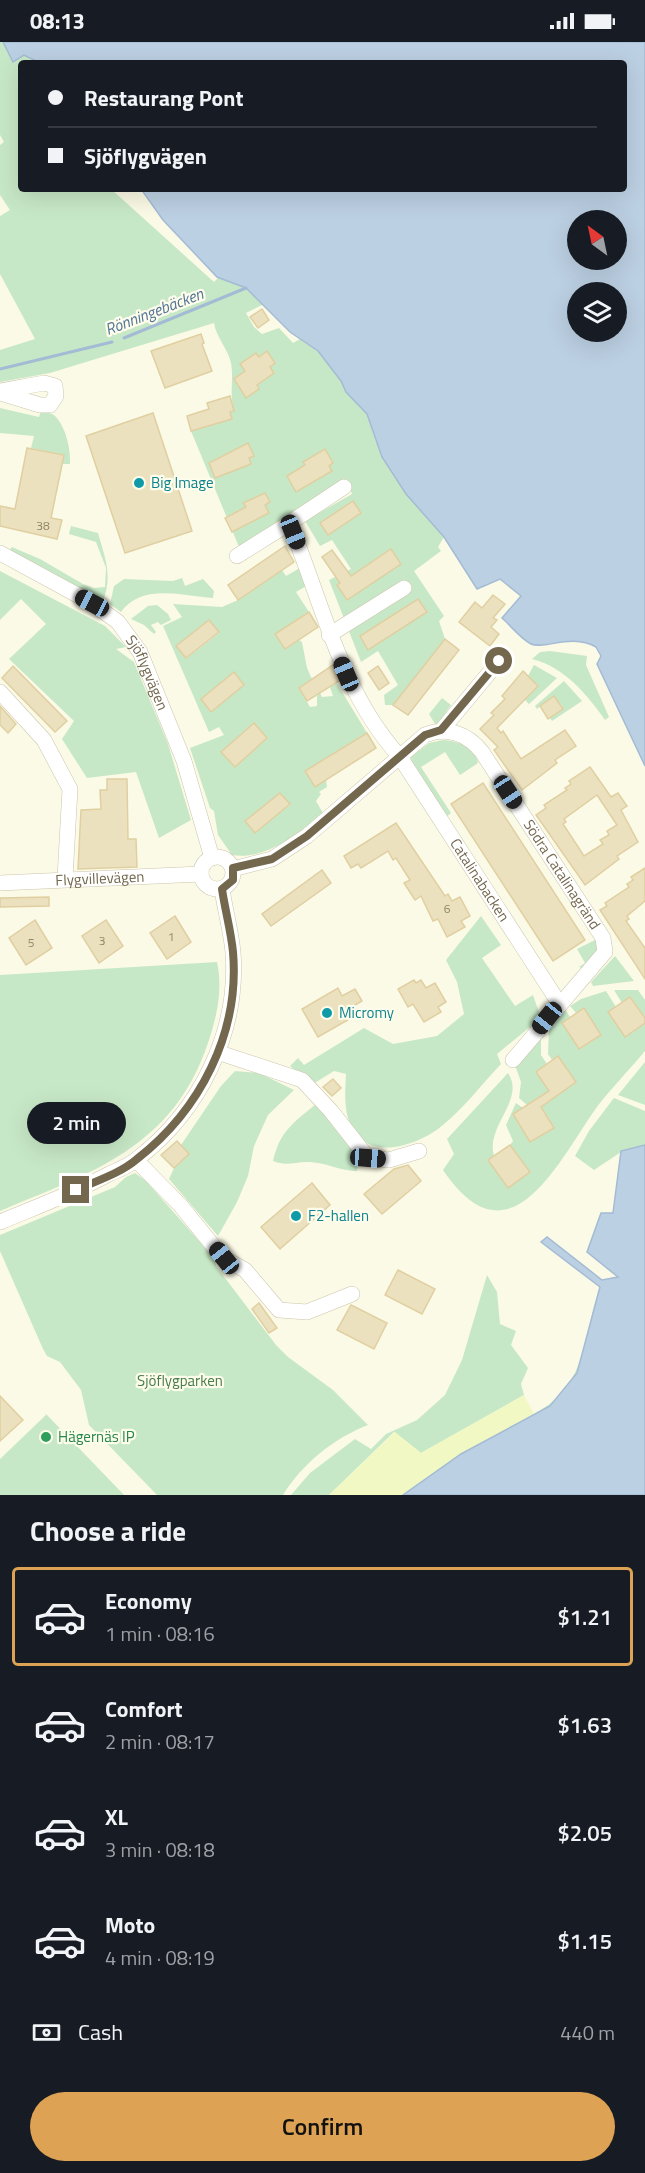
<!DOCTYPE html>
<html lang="en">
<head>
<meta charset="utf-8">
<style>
	body { margin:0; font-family:"Titillium Web",sans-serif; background:#20242c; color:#f1f3f6; height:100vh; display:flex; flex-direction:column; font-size:22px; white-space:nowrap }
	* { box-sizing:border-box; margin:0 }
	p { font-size:20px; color:#9ea1a6 }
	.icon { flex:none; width:33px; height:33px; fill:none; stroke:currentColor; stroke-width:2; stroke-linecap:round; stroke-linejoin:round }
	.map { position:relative; height:1453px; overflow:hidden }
	.details { display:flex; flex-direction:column; background:#171b24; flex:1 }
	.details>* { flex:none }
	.guide { position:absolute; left:18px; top:18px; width:609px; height:132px; border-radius:6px; box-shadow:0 6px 24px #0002; display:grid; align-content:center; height:132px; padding:0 30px; background:#171b24 }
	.needle { width:39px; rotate:327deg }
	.buttons { position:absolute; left:567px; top:168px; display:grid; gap:12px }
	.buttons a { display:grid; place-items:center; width:60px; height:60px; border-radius:50%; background:#171b24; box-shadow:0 6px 24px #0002; font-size:30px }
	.end { position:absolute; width:27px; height:27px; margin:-14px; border:8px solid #73674d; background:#fff; box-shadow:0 0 0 3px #fff }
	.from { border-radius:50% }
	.bubble { position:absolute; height:42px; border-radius:21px; background:#171b24; box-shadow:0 6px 24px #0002; font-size:20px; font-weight:600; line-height:42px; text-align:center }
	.car { position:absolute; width:18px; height:36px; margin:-18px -9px; border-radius:8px; box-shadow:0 0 4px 2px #0007; background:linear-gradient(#222 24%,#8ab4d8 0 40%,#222 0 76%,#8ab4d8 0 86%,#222 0) }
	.guide b { display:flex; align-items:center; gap:21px; height:57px; font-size:22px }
	.guide b+b { border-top:2px solid #363941 }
	.guide i { width:15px; height:15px; background:#f1f3f6 }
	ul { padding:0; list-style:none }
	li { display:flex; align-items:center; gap:18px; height:99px; margin:0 12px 9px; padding:0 18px; border:3px solid transparent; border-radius:6px }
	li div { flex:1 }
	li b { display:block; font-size:22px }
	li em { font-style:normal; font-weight:600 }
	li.current { border-color:#dda253 }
	li>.icon { width:54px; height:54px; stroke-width:1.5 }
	h2 { padding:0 30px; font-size:27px; line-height:72px }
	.pay { display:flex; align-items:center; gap:15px; height:66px; padding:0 30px; font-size:22px }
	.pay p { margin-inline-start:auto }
	.primary-button { display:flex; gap:12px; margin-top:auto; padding:12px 30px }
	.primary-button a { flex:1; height:69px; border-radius:36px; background:#dda253; color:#111; font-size:24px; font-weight:600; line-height:69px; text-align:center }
	.status { display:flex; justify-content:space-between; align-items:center; height:42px; padding:0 30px; background:#171b24; direction:ltr }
	.status svg { height:16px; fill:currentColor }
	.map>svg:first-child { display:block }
</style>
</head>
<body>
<div class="status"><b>08:13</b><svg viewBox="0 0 49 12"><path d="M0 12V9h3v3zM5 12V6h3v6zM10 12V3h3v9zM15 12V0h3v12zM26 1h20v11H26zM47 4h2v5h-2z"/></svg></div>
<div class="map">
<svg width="645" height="1453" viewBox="0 0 645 1453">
	<rect width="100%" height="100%" fill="#fbfae6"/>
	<g fill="#c7e8c6" fill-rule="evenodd">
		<path d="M0 0H81L92 21H21V147H111L214 240 218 236 163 178 141 147 264 262 246 271 254 285 262 292 279 286 293 301 300 297 318 309 341 339 346 350 367 372 382 415 406 452 444 495 438 505 441 509 414 529 444 574 439 579 445 597 393 663H385L384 653 398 643 378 609 361 620 329 538 351 527 332 498 320 504 305 479 352 452 346 437 239 505 191 389 232 377 230 370 234 368C229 352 234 338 231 321 228 307 216 295 214 281L50 331 0 340V308L35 297 0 232V174L10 168 0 153V103L4 100 0 93Z"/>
		<path d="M0 366 39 375 41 368C45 370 52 371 55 374 66 385 71 408 70 422H62L63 413 31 406 34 394 0 391Z"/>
		<path d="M71 484 98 491C105 516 113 534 103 559L10 508 12 505 40 517 83 542 94 546 105 545 106 526 96 500 69 492Z"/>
		<path d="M300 526 308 543 296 550 309 570 275 592 285 607 299 598 302 600 307 626 312 637 299 646 310 665 317 664V654L320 651 322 655 333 654 330 645 336 640 367 691 305 729 315 744 326 737 327 745 319 750 321 752 316 759 323 771C299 791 265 819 232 813L218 793 214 769 210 766 190 706 224 693 219 685 209 690 163 584 182 575 173 562 222 565 238 558 282 528 286 534ZM209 578 219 591 187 616 177 604ZM254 681 267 696 235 725 222 710ZM280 751 290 763 254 790 246 779Z"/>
		<polygon points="0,529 105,584 126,605 116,607 134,620 168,702 191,778 159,796 136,730 87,736 62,697 74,679 9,617 46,582 21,557 0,578"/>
		<path d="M182 536 185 544 203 537 214 549 213 556C181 554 143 541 121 570L110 562 114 544 124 537 173 539Z"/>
		<polygon points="157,563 168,572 171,578 161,583 158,580 151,583 156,590 154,592 144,583 131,577 148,564"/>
		<path d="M550 609 587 614 586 623 609 675 605 678C587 652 564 625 532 617L540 610Z"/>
		<polygon points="534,623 557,636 527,664 529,662 525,658 538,644 528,634"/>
		<polygon points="564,639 582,659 552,679 550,676 563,666 554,654 537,667 535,664"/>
		<polygon points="442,656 451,663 438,682 435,682 429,672"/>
		<path d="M443 698C457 699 476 705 478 721L460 733 445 710 421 725 451 771 446 775 412 725 411 715 429 701Z"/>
		<path d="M481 874 501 903 482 916 515 964 533 953 541 976 497 1012 501 1022C482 1042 464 1066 443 1083 422 1101 376 1119 355 1091 343 1074 345 1051 346 1032L334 1029 313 1042 290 1024 298 1016 304 1023 364 986 393 1002 437 994 464 972 457 940 446 918Z"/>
		<polygon points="597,897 598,907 582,926 579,925 585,921 577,907"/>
		<polygon points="615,914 634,939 593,944 591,940"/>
		<path d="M217 920C223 948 217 974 208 1001 173 1105 93 1130 0 1169V933Z"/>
		<polygon points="614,948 638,948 645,958 645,976 631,955 622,961"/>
		<path d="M606 949 616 965 625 995 645 981V1009C628 1030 607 1050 592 1072 554 1128 507 1223 443 1128L454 1112 447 1097 508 1031C526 1058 485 1084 494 1114L529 1130 510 1103 513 1099 506 1083 516 1061 523 1066 513 1072 530 1100 554 1086 537 1057 527 1063 519 1056 521 1040 515 1023 541 994V1013L547 1022 536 1030 554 1055 576 1040 558 1015 552 1018 548 1012 549 984 565 967 570 975 562 981 580 1007 601 993 584 967 576 971 570 964 581 957Z"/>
		<polygon points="645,1020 645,1063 618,1053"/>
		<polygon points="235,1029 259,1031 294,1048 268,1073 254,1104 248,1134 237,1160 218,1194 169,1137 174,1126 189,1112 181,1103 221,1044"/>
		<path d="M614 1056 645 1069V1323L534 1372C591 1342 582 1290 602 1239L618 1234 587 1210 601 1171H613L621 1110 594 1128 575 1114 589 1089Z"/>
		<path d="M316 1062 359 1117 357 1129C341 1129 327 1121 310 1120 296 1119 287 1125 273 1119 280 1089 293 1081 316 1062Z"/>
		<path d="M135 1131 146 1139 215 1217 216 1224 276 1303 288 1315 333 1348 368 1383C334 1396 302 1422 283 1453H157L89 1383 81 1348 60 1320 47 1314 43 1307 0 1209V1193L115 1145 126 1135Z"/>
		<polygon points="487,1233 497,1250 500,1282 516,1289 511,1303 528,1326 521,1342 524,1353 421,1411 394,1390 329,1453 291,1453 310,1431 355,1397 371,1407 386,1392 417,1378 445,1353 462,1318"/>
		<polygon points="47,1372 47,1373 124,1453 0,1453 0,1417"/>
	</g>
	<polygon fill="#f1f8c3" points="524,1353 534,1372 461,1412 403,1453 329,1453 395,1390 421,1411"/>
	<g fill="#bcd0e3" stroke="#a3bbd4" stroke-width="1.5" fill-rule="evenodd">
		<path d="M3 0H645V724L597 622 601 614 596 605C572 591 543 608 531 602 521 597 511 584 502 576L521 554 500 537 477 547 444 495 406 452 382 415 367 372 346 350 341 339 318 309 290 290 246 246 217 235 163 178 141 147H624V21H40L24 13 13 20ZM616 178V218H578V178ZM616 250V290H578V250Z"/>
		<polygon points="645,1103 645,1453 403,1453 461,1412 550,1364 577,1331 600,1245 541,1200 547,1195 602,1238 618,1235 587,1210 601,1171 613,1171 621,1109"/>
	</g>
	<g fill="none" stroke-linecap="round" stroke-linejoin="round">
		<g stroke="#a3bbd4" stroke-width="3">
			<polyline points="124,296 246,246"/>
			<polyline points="0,327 112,300"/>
		</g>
	</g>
	<g fill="#ece1be" stroke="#e0cfa1" stroke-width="1.5" fill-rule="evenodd">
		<polygon points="262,267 269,278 258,286 250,275"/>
		<polygon points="201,292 204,301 202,302 212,329 165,346 151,309"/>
		<polygon points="267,309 275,321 270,325 274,331 257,343 259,347 246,356 234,337 245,329 240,322 256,311 259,315"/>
		<polygon points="230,354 234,369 230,370 232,377 191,389 187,374 209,367 207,361"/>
		<polygon points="153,371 192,489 125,511 86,394"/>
		<polygon points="248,401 254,414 249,416 251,422 215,436 209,421"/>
		<polygon points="27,406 64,413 51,476 62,478 57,497 0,484 0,464 15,467"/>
		<polygon points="325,407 333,421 329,424 332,429 296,450 287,434 305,423 303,420"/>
		<polygon points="265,451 270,460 265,463 269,471 232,490 225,476 246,465 243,461"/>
		<polygon points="353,459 361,471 328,493 320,481"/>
		<polygon points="285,504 294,520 238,558 228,543"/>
		<polygon points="391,507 401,522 347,558 337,543 340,541 322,515 332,508 351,534"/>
		<polygon points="493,553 505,562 493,576 497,578 491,585 499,592 490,604 459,580 475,560 482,566"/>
		<polygon points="418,557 427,570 368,608 360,594"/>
		<polygon points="309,570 318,585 285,607 275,592"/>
		<polygon points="209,578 219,590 186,616 176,604"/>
		<polygon points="445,597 459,608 408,673 393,663"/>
		<polygon points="333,623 339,639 307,659 299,646"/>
		<polygon points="13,624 67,679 55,690 2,636"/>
		<polygon points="378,624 389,641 379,648 368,631"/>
		<polygon points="523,629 538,644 497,686 501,691 503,689 521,717 565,688 576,704 555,718 557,721 522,748 494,708 498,705 480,687 494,673 491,671 505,657 502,654"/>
		<polygon points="234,630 244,643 211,670 201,657"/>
		<polygon points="554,654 563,667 548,677 540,664"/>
		<polygon points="0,664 16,682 8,691 0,683"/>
		<polygon points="254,681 267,696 235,725 221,710"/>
		<polygon points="367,691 376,706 315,745 305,729"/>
		<path d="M590 725 611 755 618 751 627 764 621 768 638 800 617 814 619 817 585 843 536 773 546 766 544 763 567 748 565 746 571 742 569 739ZM597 753 617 783 607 789 609 793 600 798 603 802 584 814 563 782 566 780 564 777Z"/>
		<polygon points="107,737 127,737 128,797 136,797 137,825 78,827 81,768 101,767 100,748 107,748"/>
		<polygon points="483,741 585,898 553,919 451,762"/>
		<polygon points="280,751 290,762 255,791 245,779"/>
		<polygon points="396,781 445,854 448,852 452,859 460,855 470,874 461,879 465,885 447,895 438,877 433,879 421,854 415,858 404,841 410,838 396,816 393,818 388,809 361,826 358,822 351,826 344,814"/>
		<polygon points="645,826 645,859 627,874 629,877 626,879 645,906 645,937 600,868 607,864 605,861 629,845 627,842 633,838 631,835"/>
		<polygon points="322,828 331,841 271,884 262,872"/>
		<polygon points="49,855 49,864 0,865 0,856"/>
		<polygon points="175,874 191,900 167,917 150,891"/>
		<polygon points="35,878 52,906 26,923 9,896"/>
		<polygon points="106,878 123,904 99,921 82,894"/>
		<polygon points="414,938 416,941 421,938 426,946 435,941 446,960 438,965 441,970 424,980 413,962 408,965 398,947"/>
		<polygon points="338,946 342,954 355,947 362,959 348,967 353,975 318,995 302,967"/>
		<polygon points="630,955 645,976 645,981 625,995 608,970"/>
		<polygon points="584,966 601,993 579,1007 562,981"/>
		<polygon points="558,1014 576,1040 541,1065 554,1086 530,1100 513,1072 549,1049 536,1030"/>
		<polygon points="333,1037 341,1046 332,1054 323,1045"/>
		<polygon points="177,1099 189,1112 174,1126 161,1113"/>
		<polygon points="510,1103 530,1130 508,1146 488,1118"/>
		<polygon points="408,1123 421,1139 382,1172 364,1152 394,1127"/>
		<polygon points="312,1141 330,1163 280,1207 261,1185"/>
		<polygon points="398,1228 435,1247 422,1272 385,1253"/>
		<polygon points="259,1261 277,1286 269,1291 252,1267"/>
		<polygon points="351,1263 387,1281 374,1307 337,1288"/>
		<polygon points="0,1354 23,1378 0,1399"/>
	</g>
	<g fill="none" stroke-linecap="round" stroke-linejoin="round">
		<g stroke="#ccc5ad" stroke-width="16">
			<g id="minor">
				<polyline points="0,349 44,341 55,344 56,354 50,363 40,363 0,351"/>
				<polyline points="285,484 344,445"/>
				<path id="s1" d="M0 511 92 561 118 580 140 610 184 719 212 816"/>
				<path id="s2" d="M237 514 285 484 293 490C324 567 342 651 400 715L559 961"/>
				<polyline points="329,593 404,546"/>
				<polyline points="0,650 44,698 70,747 65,836"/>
				<polyline points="441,689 499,619"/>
				<circle cx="217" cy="831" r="16"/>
				<path id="s3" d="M233 827 272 817 307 794 425 693C447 684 468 692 482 710L603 896 605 910 513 1018"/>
				<path id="s4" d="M0 841 201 832"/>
				<polyline points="220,1011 302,1038 331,1069 368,1116 389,1118 419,1109"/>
				<polyline points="136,1118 181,1164 223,1216 245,1228 279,1268 307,1270 352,1252"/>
				<path d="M0 1180C36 1165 74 1151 109 1132 118 1128 129 1124 137 1117 200 1069 239 990 233 910 231 889 225 868 222 847"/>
			</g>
		</g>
		<use href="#minor" stroke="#fff" stroke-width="15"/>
	</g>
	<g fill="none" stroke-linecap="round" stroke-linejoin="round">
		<path stroke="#73674d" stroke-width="8" d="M76 1148C96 1139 121 1131 137 1117 200 1068 240 991 233 910 231 889 225 868 222 847L233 838V826L272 817 307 794 425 693 441 688 499 619"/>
	</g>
	<g fill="#0f9aa8" stroke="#fefdec" stroke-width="2">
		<circle cx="139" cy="441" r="6"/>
		<circle cx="327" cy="971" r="6"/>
		<circle cx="296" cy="1174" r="6"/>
	</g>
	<circle fill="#2e9e5b" stroke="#fefdec" stroke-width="2" cx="46" cy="1395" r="6"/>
	<g text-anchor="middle" stroke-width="4.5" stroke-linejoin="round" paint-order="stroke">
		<g font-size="12" fill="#918669">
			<text x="43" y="488">38</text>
			<text x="447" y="871">6</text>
			<text x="171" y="899">1</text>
			<text x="102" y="903">3</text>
			<text x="31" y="905">5</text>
		</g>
		<g font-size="15" fill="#0d838f" stroke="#fefdec" text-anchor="start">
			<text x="151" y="446">Big Image</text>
			<text x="339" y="976">Micromy</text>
			<text x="308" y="1179">F2-hallen</text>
		</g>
		<g font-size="15" fill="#73674d" stroke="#fefdec">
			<text dy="5" stroke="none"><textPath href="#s1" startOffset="196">Sjöflygvägen</textPath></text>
			<text dy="5" stroke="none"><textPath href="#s3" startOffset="448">Södra Catalinagränd</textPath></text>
			<text dy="5" stroke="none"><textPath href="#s4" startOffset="100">Flygvillevägen</textPath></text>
			<text dy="5" stroke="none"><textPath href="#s2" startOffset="464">Catalinabacken</textPath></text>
		</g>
		<g font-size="15" fill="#487d4b" stroke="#fefdec">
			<text x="180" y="1344">Sjöflygparken</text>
		</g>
		<g font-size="15" fill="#27864d" stroke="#fefdec" text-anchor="start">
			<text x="58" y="1400">Hägernäs IP</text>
		</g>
		<g font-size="16" font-style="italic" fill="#517499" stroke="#fefdec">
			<text transform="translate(154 269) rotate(-21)" y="6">Rönningebäcken</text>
		</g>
	</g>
</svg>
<div class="buttons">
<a><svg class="needle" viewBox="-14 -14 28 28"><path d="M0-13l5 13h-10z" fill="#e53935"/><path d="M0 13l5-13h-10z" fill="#9ea1a6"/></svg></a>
<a><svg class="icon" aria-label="layers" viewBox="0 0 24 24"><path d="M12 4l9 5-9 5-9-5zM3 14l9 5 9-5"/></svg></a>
</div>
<i class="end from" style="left:499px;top:619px"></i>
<i class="end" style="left:76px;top:1148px"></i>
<div class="bubble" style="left:27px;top:1060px;width:99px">2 min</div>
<i class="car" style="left:293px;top:490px;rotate:158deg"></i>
<i class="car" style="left:92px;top:561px;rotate:298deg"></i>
<i class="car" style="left:346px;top:632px;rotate:337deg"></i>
<i class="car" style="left:508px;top:750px;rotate:147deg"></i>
<i class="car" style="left:547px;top:976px;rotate:219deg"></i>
<i class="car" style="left:368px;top:1116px;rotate:94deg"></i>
<i class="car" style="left:224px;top:1216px;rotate:321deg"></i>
<div class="guide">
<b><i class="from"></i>Restaurang Pont</b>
<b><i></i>Sjöflygvägen</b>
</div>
</div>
<section class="details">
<h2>Choose a ride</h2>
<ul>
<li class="current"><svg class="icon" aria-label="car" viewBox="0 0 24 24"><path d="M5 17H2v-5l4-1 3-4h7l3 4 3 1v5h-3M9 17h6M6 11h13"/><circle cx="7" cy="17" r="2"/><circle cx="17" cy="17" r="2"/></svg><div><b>Economy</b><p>1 min · 08:16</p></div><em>$1.21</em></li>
<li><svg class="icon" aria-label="car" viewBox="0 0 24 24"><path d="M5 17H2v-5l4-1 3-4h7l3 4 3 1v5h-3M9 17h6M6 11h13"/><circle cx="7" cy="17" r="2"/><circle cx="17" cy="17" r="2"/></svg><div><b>Comfort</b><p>2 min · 08:17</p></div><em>$1.63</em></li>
<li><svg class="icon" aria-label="car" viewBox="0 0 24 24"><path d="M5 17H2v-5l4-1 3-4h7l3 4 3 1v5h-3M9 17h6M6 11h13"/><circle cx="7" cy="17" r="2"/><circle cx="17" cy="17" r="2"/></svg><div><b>XL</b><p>3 min · 08:18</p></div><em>$2.05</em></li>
<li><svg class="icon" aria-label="car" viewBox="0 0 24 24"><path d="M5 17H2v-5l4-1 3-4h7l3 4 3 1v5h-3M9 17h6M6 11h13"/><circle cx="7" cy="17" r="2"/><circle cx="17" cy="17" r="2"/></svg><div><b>Moto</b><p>4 min · 08:19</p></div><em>$1.15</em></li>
</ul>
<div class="pay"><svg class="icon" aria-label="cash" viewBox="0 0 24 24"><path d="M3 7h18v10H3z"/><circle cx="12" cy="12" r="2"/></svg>Cash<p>440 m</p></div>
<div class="primary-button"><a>Confirm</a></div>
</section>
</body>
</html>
